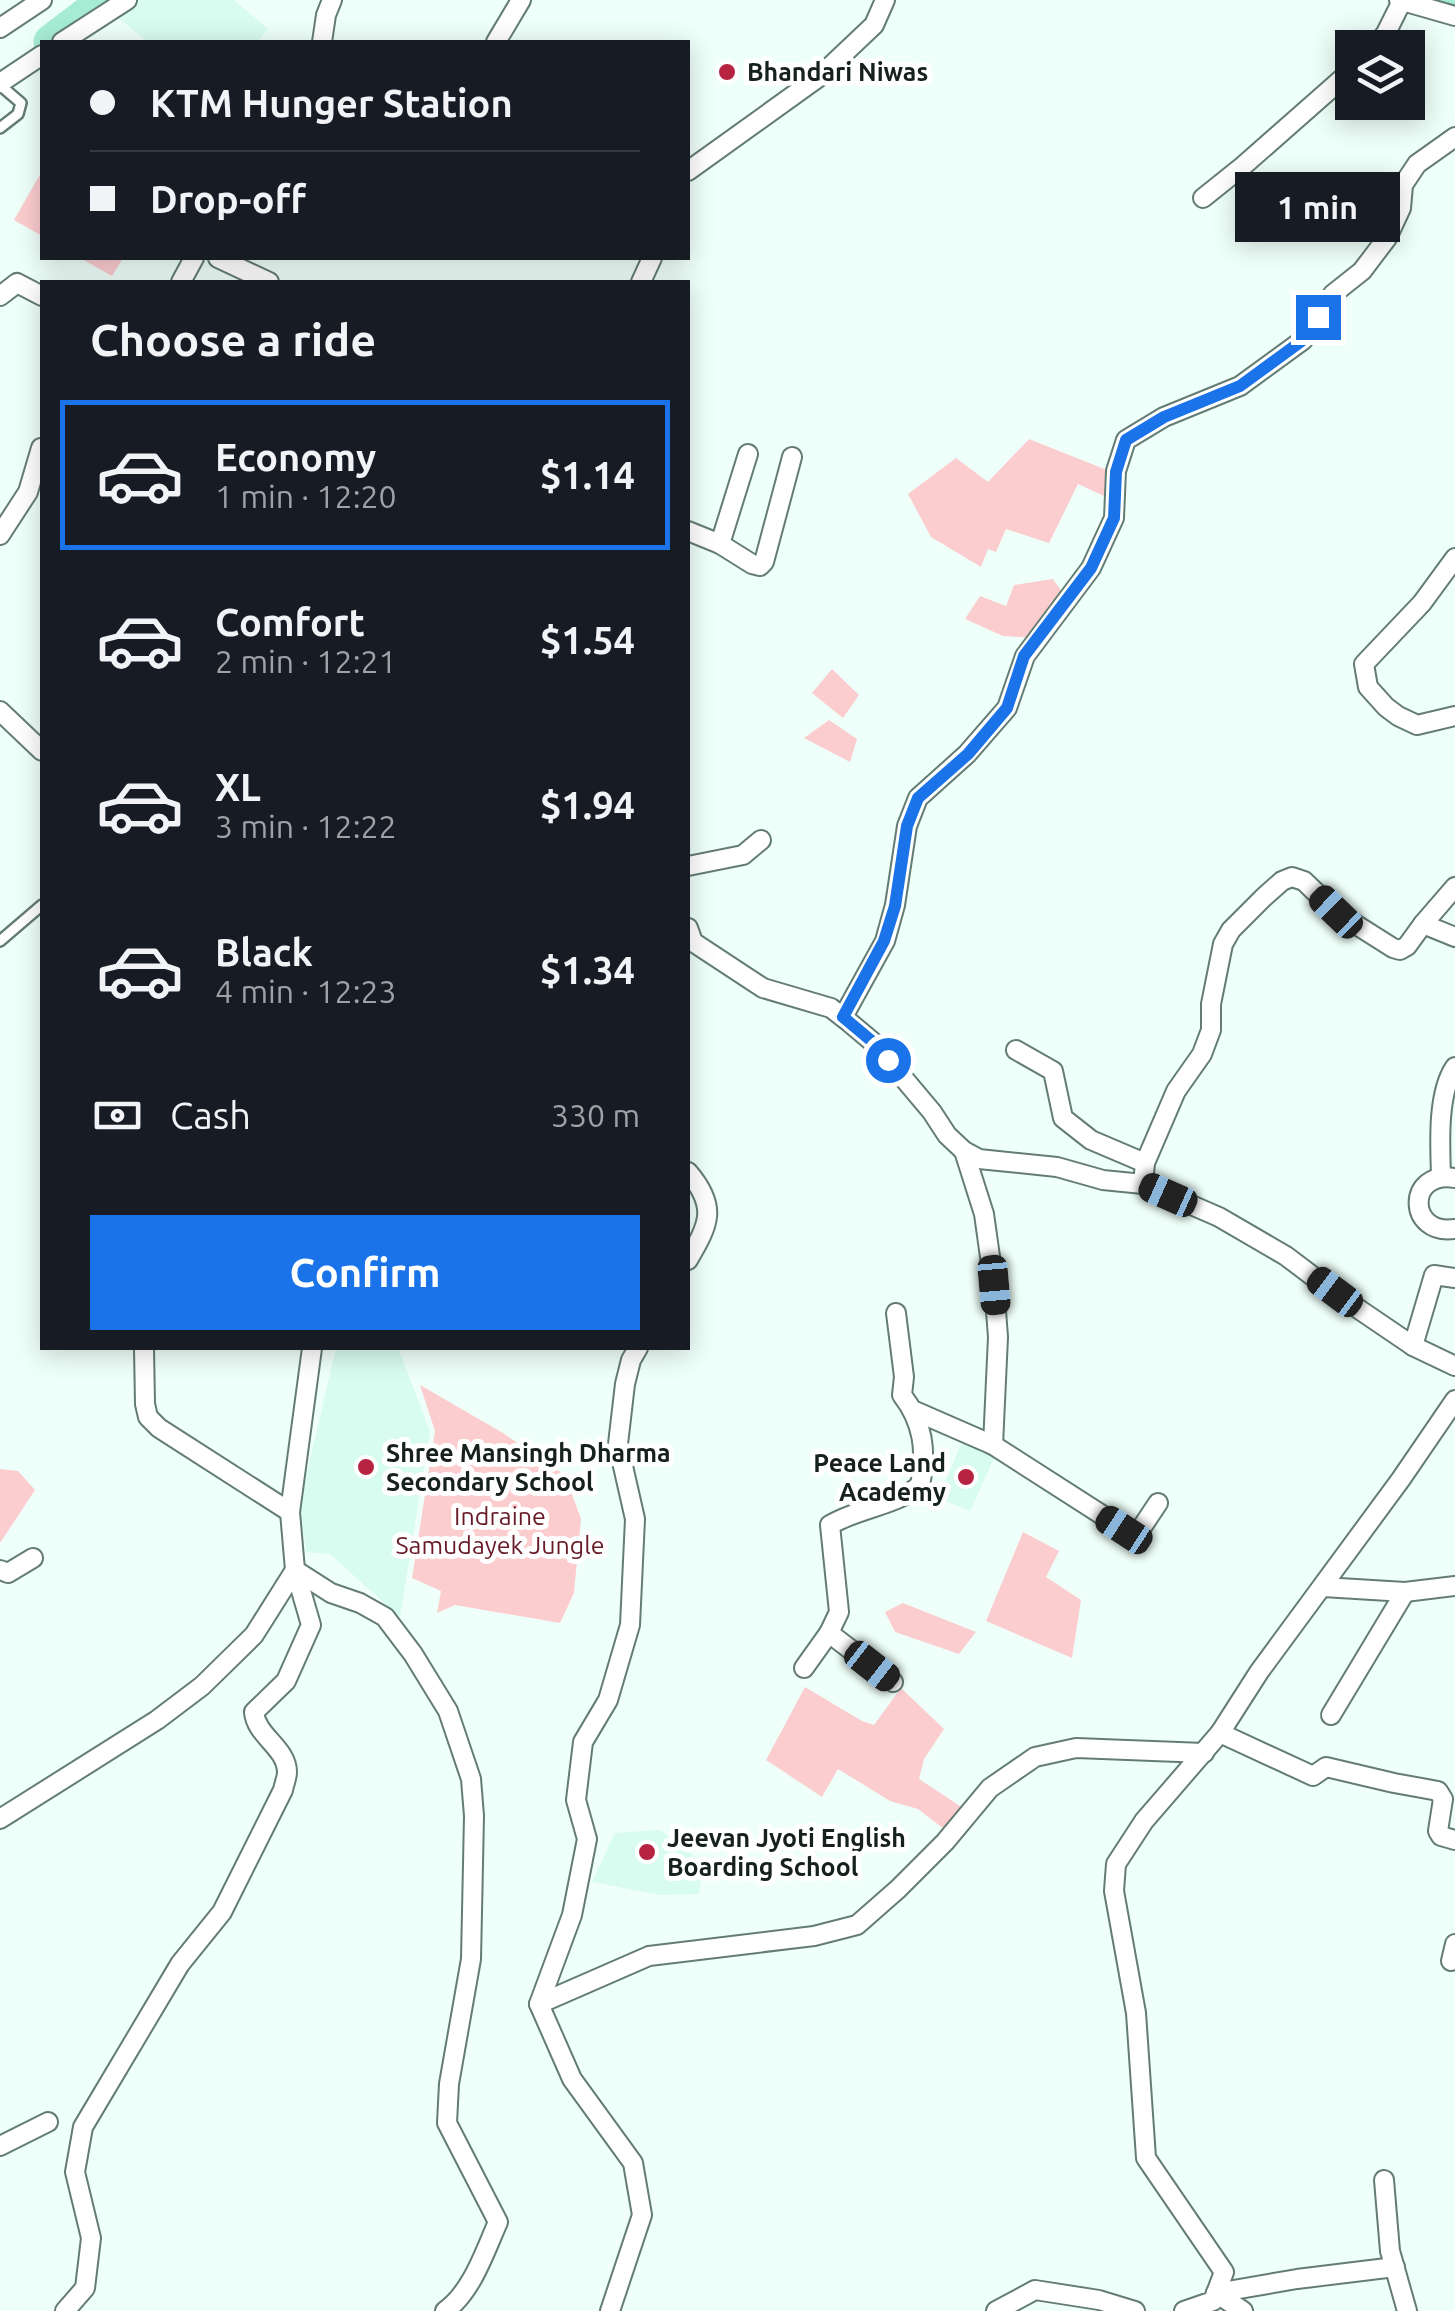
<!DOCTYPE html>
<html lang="en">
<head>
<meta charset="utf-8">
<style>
	body { margin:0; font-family:Ubuntu,sans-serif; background:#242831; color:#f1f3f6; height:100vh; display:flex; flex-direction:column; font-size:38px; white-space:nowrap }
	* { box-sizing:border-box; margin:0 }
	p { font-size:32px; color:#9ea1a6 }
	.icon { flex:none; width:55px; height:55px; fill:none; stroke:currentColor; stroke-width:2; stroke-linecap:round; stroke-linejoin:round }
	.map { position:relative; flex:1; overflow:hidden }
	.sheet { position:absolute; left:40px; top:280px; width:650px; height:1070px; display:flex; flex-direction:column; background:#171b24; border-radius:0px; box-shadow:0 5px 25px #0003 }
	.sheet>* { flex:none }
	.top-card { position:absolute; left:40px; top:40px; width:650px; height:220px; border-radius:0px; box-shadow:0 5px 25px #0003; display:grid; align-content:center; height:220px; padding:0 50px; background:#171b24 }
	.buttons { position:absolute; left:1335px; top:30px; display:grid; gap:20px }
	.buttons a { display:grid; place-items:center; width:90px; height:90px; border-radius:0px; background:#171b24; box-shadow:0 5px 25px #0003; font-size:50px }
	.end { position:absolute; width:45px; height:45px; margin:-22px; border:12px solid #1a73e8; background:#fff; box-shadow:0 0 0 5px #fff }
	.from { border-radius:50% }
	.bubble { position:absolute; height:70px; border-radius:0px; background:#171b24; box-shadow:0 5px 25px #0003; font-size:32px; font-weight:700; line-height:70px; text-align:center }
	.car { position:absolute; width:30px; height:60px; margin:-30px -15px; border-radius:12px; box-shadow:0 0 8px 2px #0007; background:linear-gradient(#222 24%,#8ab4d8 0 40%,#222 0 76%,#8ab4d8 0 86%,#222 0) }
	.top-card b { display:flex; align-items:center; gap:35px; height:95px; font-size:38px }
	.top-card b+b { border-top:2px solid #363941 }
	.top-card i { width:25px; height:25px; background:#f1f3f6 }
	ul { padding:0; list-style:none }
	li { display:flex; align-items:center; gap:30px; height:150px; margin:0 20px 15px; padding:0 30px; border:5px solid transparent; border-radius:0px }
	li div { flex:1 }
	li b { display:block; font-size:38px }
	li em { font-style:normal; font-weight:700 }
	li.current { border-color:#1a73e8 }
	li>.icon { width:90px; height:90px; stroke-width:1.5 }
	h2 { padding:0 50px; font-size:45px; line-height:120px }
	.pay { display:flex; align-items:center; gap:25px; height:110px; padding:0 50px; font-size:38px }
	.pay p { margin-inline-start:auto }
	.cta { display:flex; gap:20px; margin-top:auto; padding:20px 50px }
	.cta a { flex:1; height:115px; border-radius:0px; background:#1a73e8; color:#fff; font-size:40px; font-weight:700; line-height:115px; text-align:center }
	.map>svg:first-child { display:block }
</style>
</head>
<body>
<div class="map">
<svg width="1455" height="2311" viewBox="0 0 1455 2311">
	<rect width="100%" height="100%" fill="#effff9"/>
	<g fill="#d8fcef">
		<polygon points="136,0 234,0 268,29 257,42 148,42 116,16"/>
		<polygon points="336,1348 398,1348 430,1431 400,1617 330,1554 306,1552 300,1503"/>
		<polygon points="962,1442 995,1456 970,1511 938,1498"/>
		<polygon points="660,1830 703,1863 699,1894 660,1895 592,1882 615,1833"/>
	</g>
	<g fill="#fccdcf">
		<polygon points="42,171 42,236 14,220"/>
		<polygon points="80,258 123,258 112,276"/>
		<polygon points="1029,439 1122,476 1117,502 1078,484 1049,543 1006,529 996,552 988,549 981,567 931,537 908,494 956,458 988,482"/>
		<polygon points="1053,579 1063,593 1035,638 1003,636 965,619 980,596 1006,606 1014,585"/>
		<polygon points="832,669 859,695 843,718 812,693"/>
		<polygon points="829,720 857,739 850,762 804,738"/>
		<polygon points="420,1385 503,1433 565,1475 581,1519 574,1593 560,1623 455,1605 437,1613 441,1591 412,1578 435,1431"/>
		<polygon points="0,1469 18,1471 35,1490 0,1543"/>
		<polygon points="1023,1532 1059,1551 1046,1577 1081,1600 1072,1658 986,1621"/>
		<polygon points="903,1603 976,1632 959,1654 895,1632 885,1612"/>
		<polygon points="805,1687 862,1721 874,1725 901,1688 944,1729 924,1759 919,1779 966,1810 952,1835 918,1809 890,1801 838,1769 822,1797 766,1760"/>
	</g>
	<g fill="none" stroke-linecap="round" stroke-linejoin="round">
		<g stroke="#a6ecd4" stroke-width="35">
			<polyline points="1453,0 1455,1"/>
			<polyline points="51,42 106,0"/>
		</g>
		<g stroke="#647d74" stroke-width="14">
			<g id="lane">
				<polyline points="0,85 21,103 18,114 0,128"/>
				<polyline points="0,941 42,905"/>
			</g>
		</g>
		<g stroke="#647d74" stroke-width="22">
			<g id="street">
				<polyline points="1399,0 1455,16"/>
				<polyline points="0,28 42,0"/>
				<polyline points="62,42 127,0"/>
				<polyline points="322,42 326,15 332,0"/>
				<polyline points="496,42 521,0"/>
				<polyline points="1374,48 1386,33 1402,1"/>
				<polyline points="0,83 42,55"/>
				<polyline points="688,171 819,77 874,25 885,0"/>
				<polyline points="1203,198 1243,166 1352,70"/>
				<polyline points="218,258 269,282"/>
				<polyline points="181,282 194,258"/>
				<polyline points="641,282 652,258"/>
				<polyline points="0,296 17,283 42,296"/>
				<polyline points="688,531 720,544 752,564 760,566 764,562 792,457"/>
				<polyline points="0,535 28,492 41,448"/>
				<polyline points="720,544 748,454"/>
				<polyline points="1455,558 1422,603 1364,664 1368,687 1386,707 1398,716 1417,725 1455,716"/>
				<polyline points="0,711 42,751"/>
				<polyline points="688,866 743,855 761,840"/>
				<polyline points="1423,924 1455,937"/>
				<polyline points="688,928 693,942 763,988 831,1008 849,1022 874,1043 932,1112 947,1135 964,1151 979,1159 1057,1167 1103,1180 1143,1184 1219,1217 1286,1256 1335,1293 1413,1346 1455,1366"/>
				<polyline points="843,1017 885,941 895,905 907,826 918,798 967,754 1007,708 1025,656 1091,568 1114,518 1116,471 1126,440 1164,417 1240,386 1303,340 1333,294 1362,271 1387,238 1401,208 1403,185 1417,164 1455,137"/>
				<polyline points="1016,1050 1053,1071 1063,1118 1091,1140 1145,1163"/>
				<polyline points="964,1151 984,1214 994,1285 998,1337 993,1445"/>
				<path d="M688 1172C718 1207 709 1224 688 1260"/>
				<path d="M1441 1175C1440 1145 1437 1093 1455 1067"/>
				<path d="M1455 1178C1406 1170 1407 1236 1455 1229"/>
				<polyline points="1143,1184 1145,1163 1176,1091 1202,1054 1211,1030 1211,1004 1223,944 1231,930 1264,897 1282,881 1292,877 1304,881 1336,912 1393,948 1400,950 1407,946 1423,924 1455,887"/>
				<polyline points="1413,1346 1434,1275 1455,1278"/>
				<polyline points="144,1348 145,1404 148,1417 159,1428 290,1512"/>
				<polyline points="915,1411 993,1445 1124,1529 1134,1533 1142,1527 1158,1503"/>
				<polyline points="0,1570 8,1573 33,1558"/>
				<path d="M295 1570 331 1593 360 1603 385 1617 413 1654 448 1711 471 1779 474 1816 471 1959 449 2084 447 2123 498 2222C485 2251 472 2292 445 2311"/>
				<polyline points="1323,1587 1405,1592 1455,1586"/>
				<polyline points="804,1668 829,1633"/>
				<path d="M893 1682 829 1633 839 1612 830 1525C858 1508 896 1506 920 1485 927 1451 923 1422 902 1395L904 1377 896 1313"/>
				<polyline points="1331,1715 1405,1592"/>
				<polyline points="1220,1733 1313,1776 1326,1767 1394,1783 1438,1791 1443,1799 1438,1831 1441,1836 1455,1840"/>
				<polyline points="0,1819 157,1720 202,1686 254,1635 295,1570"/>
				<polyline points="1451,1961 1455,1944"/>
				<polyline points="539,2004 649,1956 814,1936 857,1925 898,1889 945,1842 990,1788 1035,1757 1076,1748 1204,1753"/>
				<polyline points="0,2146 48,2122"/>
				<polyline points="1384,2180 1390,2251 1407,2311"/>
				<polyline points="1216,2293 1297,2279 1395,2267"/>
				<polyline points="1216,2293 1243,2311"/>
				<path d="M65 2311 85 2288 91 2238 75 2172 83 2127 180 1964 222 1912 283 1790C284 1784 287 1778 287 1772 287 1748 256 1736 254 1712L286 1681 311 1625 295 1570 290 1512 312 1348"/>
				<polyline points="610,2311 642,2215 633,2163 572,2079 539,2004 572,1915 587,1839 576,1800 583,1742 608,1700 630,1625 635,1519 618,1444 625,1384 631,1360 638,1348"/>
				<polyline points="996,2311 1035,2290 1099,2300 1135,2311"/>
				<polyline points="1184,2311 1213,2301 1224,2272 1146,2158 1136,2013 1114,1891 1116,1864 1144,1821 1220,1733 1259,1672 1401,1479 1455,1400"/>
			</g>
		</g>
		<use href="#lane" stroke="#fff" stroke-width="9"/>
		<use href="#street" stroke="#fff" stroke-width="18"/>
	</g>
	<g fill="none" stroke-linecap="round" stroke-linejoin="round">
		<polyline stroke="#1a73e8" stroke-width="12" points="888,1060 874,1043 843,1017 884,941 895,906 907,826 918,798 968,754 1007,708 1024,656 1091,568 1114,518 1116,472 1126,440 1164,417 1240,386 1303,340 1318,317"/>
	</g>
	<g fill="#b62442" stroke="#fff" stroke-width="4">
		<circle cx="727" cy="72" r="10"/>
		<circle cx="366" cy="1467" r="10"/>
		<circle cx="966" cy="1477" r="10"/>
		<circle cx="647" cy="1852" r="10"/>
	</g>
	<g text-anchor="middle" stroke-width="10" stroke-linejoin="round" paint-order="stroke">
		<g font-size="25" font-weight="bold" fill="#16201d" stroke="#fff" text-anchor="start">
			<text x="747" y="81">Bhandari Niwas</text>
			<text x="386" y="1462">Shree Mansingh Dharma<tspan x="386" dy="29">Secondary School</tspan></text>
			<text x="946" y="1472" text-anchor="end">Peace Land<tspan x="946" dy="29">Academy</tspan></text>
			<text x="667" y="1847">Jeevan Jyoti English<tspan x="667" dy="29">Boarding School</tspan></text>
		</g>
		<g font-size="25" fill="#671b27" stroke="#fff">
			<text x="500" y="1525">Indraine<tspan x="500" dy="29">Samudayek Jungle</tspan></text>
		</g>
	</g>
</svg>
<div class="buttons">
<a><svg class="icon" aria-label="layers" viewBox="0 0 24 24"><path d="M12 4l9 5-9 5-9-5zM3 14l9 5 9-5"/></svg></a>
</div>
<i class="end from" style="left:888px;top:1060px"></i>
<i class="end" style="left:1318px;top:317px"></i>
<div class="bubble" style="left:1235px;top:172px;width:165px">1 min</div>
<i class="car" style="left:1336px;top:912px;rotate:314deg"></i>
<i class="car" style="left:1168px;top:1195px;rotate:294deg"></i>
<i class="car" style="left:994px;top:1285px;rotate:175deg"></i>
<i class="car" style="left:1335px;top:1292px;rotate:307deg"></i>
<i class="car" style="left:1124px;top:1530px;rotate:303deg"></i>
<i class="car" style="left:872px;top:1666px;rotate:128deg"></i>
<div class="top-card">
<b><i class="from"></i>KTM Hunger Station</b>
<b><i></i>Drop-off</b>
</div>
<section class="sheet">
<h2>Choose a ride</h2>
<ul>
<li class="current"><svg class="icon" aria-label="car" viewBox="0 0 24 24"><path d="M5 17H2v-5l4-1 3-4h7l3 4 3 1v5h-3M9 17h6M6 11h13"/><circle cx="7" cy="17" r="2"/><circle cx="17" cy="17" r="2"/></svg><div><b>Economy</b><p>1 min · 12:20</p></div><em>$1.14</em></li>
<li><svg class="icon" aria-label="car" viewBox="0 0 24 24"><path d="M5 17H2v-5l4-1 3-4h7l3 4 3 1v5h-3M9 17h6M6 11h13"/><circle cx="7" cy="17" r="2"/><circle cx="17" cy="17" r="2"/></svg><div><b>Comfort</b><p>2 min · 12:21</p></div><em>$1.54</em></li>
<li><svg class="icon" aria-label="car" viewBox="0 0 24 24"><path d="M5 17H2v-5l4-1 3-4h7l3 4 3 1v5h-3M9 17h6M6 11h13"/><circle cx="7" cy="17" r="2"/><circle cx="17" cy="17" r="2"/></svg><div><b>XL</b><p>3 min · 12:22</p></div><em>$1.94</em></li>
<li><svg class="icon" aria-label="car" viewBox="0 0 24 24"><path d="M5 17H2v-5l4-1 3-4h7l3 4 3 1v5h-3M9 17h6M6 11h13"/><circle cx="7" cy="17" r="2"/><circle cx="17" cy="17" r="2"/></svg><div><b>Black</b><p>4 min · 12:23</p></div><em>$1.34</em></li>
</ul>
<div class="pay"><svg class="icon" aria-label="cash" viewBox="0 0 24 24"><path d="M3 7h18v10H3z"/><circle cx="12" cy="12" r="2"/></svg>Cash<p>330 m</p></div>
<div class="cta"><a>Confirm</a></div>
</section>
</div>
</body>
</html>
